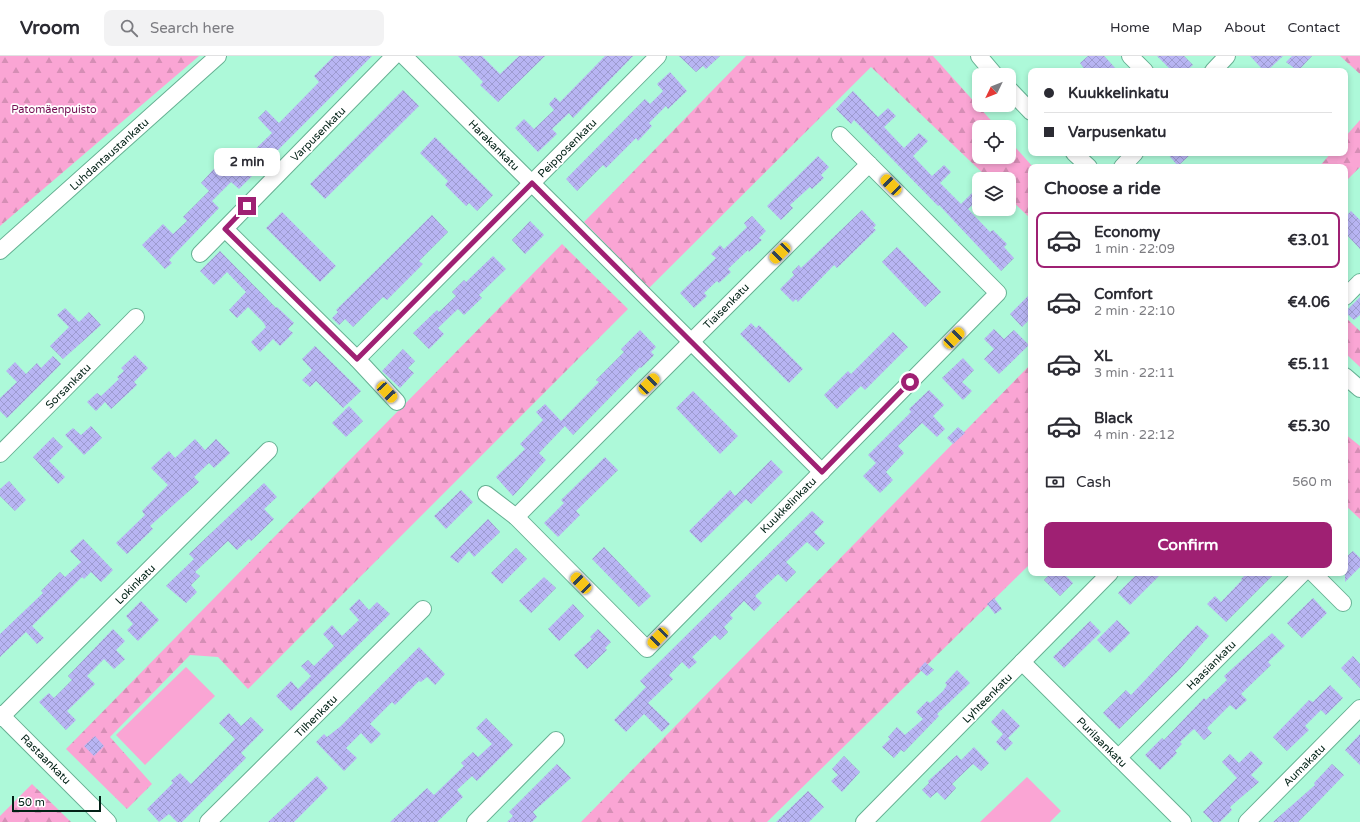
<!DOCTYPE html>
<html lang="en">
<head>
<meta charset="utf-8">
<style>
	body { margin:0; font-family:"Varela Round",sans-serif; background:#f2f2f3; color:#2b2b33; height:100vh; display:flex; flex-direction:column; font-size:15px; white-space:nowrap }
	* { box-sizing:border-box; margin:0 }
	p { font-size:13px; color:#7c7c81 }
	.icon { flex:none; width:22px; height:22px; fill:none; stroke:currentColor; stroke-width:2; stroke-linecap:round; stroke-linejoin:round }
	.map { position:relative; flex:1; overflow:hidden }
	.sheet { position:absolute; left:1028px; top:108px; width:320px; height:412px; display:flex; flex-direction:column; background:#fff; border-radius:8px; box-shadow:0 2px 6px #0003 }
	.sheet>* { flex:none }
	.top-card { position:absolute; left:1028px; top:12px; width:320px; height:88px; border-radius:8px; box-shadow:0 2px 6px #0003; display:grid; align-content:center; height:88px; padding:0 16px; background:#fff }
	.needle { width:26px; rotate:227deg }
	.controls { position:absolute; left:972px; top:12px; display:grid; gap:8px }
	.controls a { display:grid; place-items:center; width:44px; height:44px; border-radius:8px; background:#fff; box-shadow:0 2px 6px #0003; font-size:20px }
	.scale { position:absolute; left:12px; bottom:10px; width:89px; box-sizing:border-box; padding-left:4px; border:2px solid #022116; border-top:0; font-size:11px; line-height:14px; white-space:nowrap; color:#022116; -webkit-text-stroke:3px #fff; paint-order:stroke }
	.end { position:absolute; width:18px; height:18px; margin:-9px; border:5px solid #9f2073; background:#fff; box-shadow:0 0 0 2px #fff }
	.from { border-radius:50% }
	.bubble { position:absolute; height:28px; border-radius:8px; background:#fff; box-shadow:0 2px 6px #0003; font-size:13px; font-weight:800; line-height:28px; text-align:center }
	.car { position:absolute; width:12px; height:24px; margin:-12px -6px; border-radius:5px; box-shadow:0 0 3px 1px #0007; background:linear-gradient(#f5c518 24%,#345 0 40%,#f5c518 0 76%,#345 0 86%,#f5c518 0) }
	.top-card b { display:flex; align-items:center; gap:14px; height:38px; font-size:15px }
	.top-card b+b { border-top:1px solid #e1e1e2 }
	.top-card i { width:10px; height:10px; background:#2b2b33 }
	ul { padding:0; list-style:none }
	li { display:flex; align-items:center; gap:12px; height:56px; margin:0 8px 6px; padding:0 8px; border:2px solid transparent; border-radius:8px }
	li div { flex:1 }
	li b { display:block; font-size:15px }
	li em { font-style:normal; font-weight:800 }
	li.selected { border-color:#9f2073 }
	li>.icon { width:36px; height:36px; stroke-width:1.5 }
	h2 { padding:0 16px; font-size:18px; line-height:48px }
	.pay { display:flex; align-items:center; gap:10px; height:44px; padding:0 16px; font-size:15px }
	.pay p { margin-inline-start:auto }
	.primary-button { display:flex; gap:8px; margin-top:auto; padding:8px 16px }
	.primary-button a { flex:1; height:46px; border-radius:8px; background:#9f2073; color:#fff; font-size:16px; font-weight:800; line-height:46px; text-align:center }
	header { display:flex; align-items:center; gap:24px; box-sizing:border-box; height:56px; padding:0 20px; background:#fff; border-bottom:1px solid #e1e1e2 }
	header strong { font-size:19px }
	nav { display:flex; gap:22px; margin-inline-start:auto; font-size:14px }
	.search { width:280px; height:36px; background:#f2f2f3; display:flex; align-items:center; gap:10px; box-sizing:border-box; padding:0 14px; border-radius:8px; color:#7c7c81; font-size:15px }
	.map>svg:first-child { display:block }
</style>
</head>
<body>
<header>
<strong>Vroom</strong>
<div class="search"><svg class="icon" aria-label="search" viewBox="0 0 24 24"><circle cx="10" cy="10" r="6"/><path d="M15 15l6 6"/></svg>Search here</div>
<nav><a>Home</a><a>Map</a><a>About</a><a>Contact</a></nav>
</header>
<div class="map">
<svg width="1360" height="766" viewBox="0 0 1360 766">
	<defs>
		<pattern id="forest-firs" width="22" height="20" patternUnits="userSpaceOnUse"><rect width="22" height="20" fill="#faa5d4"/><path d="M5 1l3.5 6h-7zM16 11l3.5 6h-7z" fill="#d58eb5"/></pattern>
		<pattern id="building-cross-hatch" width="8" height="8" patternUnits="userSpaceOnUse"><rect width="8" height="8" fill="#b8b5f3"/><path d="M0 0l8 8M0 8l8-8" fill="none" stroke="#9d9bd0"/></pattern>
	</defs>
	<rect width="100%" height="100%" fill="#adf9d9"/>
	<g fill="url(#forest-firs)">
		<polygon points="0,0 199,0 0,170"/>
		<polygon points="746,0 933,0 997,71 979,71 979,101 1009,101 1009,84 1033,111 1031,111 1031,163 1009,142 1009,123 989,123 871,11 649,232 584,166"/>
		<polygon points="1340,0 1360,0 1360,18"/>
		<polygon points="1360,64 1360,111 1345,126 1345,111 1319,111 1331,97 1345,97 1345,81"/>
		<polygon points="562,188 628,253 248,633 218,601 190,599 110,681 152,728 127,753 66,693"/>
		<polygon points="1345,261 1360,275 1360,311 1345,297"/>
		<polygon points="1031,308 1031,507 767,766 581,766"/>
		<polygon points="1345,378 1360,390 1360,463 1345,449"/>
		<polygon points="32,728 71,766 0,766 0,760"/>
	</g>
	<g fill="#faa5d4">
		<polygon points="186,611 215,640 145,709 116,679"/>
		<polygon points="1027,721 1061,755 1050,766 980,766"/>
	</g>
	<g fill="url(#building-cross-hatch)">
		<polygon points="334,0 372,0 239,133 231,126 212,145 219,152 169,204 172,207 165,213 142,189 163,168 173,178 187,165 183,161 209,135 201,127 224,102 235,113 272,77 258,62 266,54 279,67 319,26 314,20"/>
		<polygon points="458,0 482,0 500,18 519,0 545,0 498,46 480,29 483,26"/>
		<polygon points="605,0 633,0 573,62 569,57 552,73 557,78 538,96 515,72 524,63 534,73 554,54 549,48 555,41 560,46"/>
		<polygon points="679,0 720,0 706,13 703,10 696,16"/>
		<polygon points="1088,0 1104,0 1118,15 1086,15 1080,7"/>
		<polygon points="1157,0 1184,0 1193,9 1186,15 1172,15"/>
		<polygon points="1250,0 1283,0 1267,15 1264,15"/>
		<polygon points="1292,0 1312,0 1298,15 1286,6"/>
		<polygon points="670,16 687,35 668,53 666,50 649,67 652,70 638,85 636,82 606,112 603,109 577,135 566,123 645,43 650,48 663,35 657,28"/>
		<polygon points="403,34 419,50 325,143 310,128"/>
		<polygon points="853,35 878,61 888,52 896,60 884,71 904,92 919,77 928,85 913,100 932,120 944,109 951,116 940,127 961,148 972,137 978,144 968,153 990,176 993,174 1007,188 1004,191 1014,202 1001,215 939,149 938,150 854,64 851,68 836,53"/>
		<polygon points="435,81 493,139 477,155 469,147 466,150 445,129 448,125 420,97"/>
		<polygon points="1167,97 1192,97 1178,110"/>
		<polygon points="818,100 829,111 821,119 824,122 812,133 810,131 790,149 793,152 781,164 767,150"/>
		<polygon points="862,154 876,169 873,172 876,174 837,212 834,209 798,246 796,243 793,246 780,233 794,219 792,216 799,209 801,212"/>
		<polygon points="1351,155 1360,164 1360,193 1345,177 1345,161"/>
		<polygon points="282,156 336,210 320,226 266,172"/>
		<polygon points="432,159 448,176 419,205 423,208 387,244 383,241 353,271 345,263 339,269 332,262 338,256 336,254"/>
		<polygon points="752,160 766,175 759,182 762,184 749,196 748,194 728,213 731,216 719,227 717,225 704,237 707,240 694,252 680,237 716,202 711,198 720,189 724,193 747,171 744,167"/>
		<polygon points="530,165 544,179 525,198 512,184"/>
		<polygon points="897,191 941,236 925,251 882,206"/>
		<polygon points="220,195 276,252 277,251 294,267 288,273 293,277 280,290 273,283 260,296 251,286 266,271 263,266 248,251 237,262 229,254 246,236 227,216 214,229 200,215"/>
		<polygon points="493,200 506,213 479,239 482,242 464,259 458,253 438,272 444,278 429,293 413,277 437,254 439,256 456,240 452,236 464,224 466,226"/>
		<polygon points="1031,237 1031,262 1022,271 1010,258"/>
		<polygon points="1360,241 1360,259 1354,264 1345,256"/>
		<polygon points="65,252 79,266 89,256 101,269 63,303 50,290 69,271 57,259"/>
		<polygon points="751,267 756,272 759,269 803,313 789,327 740,278"/>
		<polygon points="994,273 1004,283 1014,274 1029,289 999,318 984,303 994,293 984,283"/>
		<polygon points="640,274 656,291 651,296 654,299 641,312 640,311 573,379 565,370 539,397 546,404 513,440 496,421 525,393 520,388 543,364 536,356 545,348 561,365 599,326 596,324 624,296 621,293"/>
		<polygon points="893,276 908,291 865,334 861,330 837,353 824,339 848,315 851,318"/>
		<polygon points="315,290 361,335 343,352 316,325 310,331 302,324 312,314 302,303"/>
		<polygon points="403,293 415,305 408,312 414,317 400,332 382,315"/>
		<polygon points="135,299 148,312 134,326 137,329 111,353 105,346 96,355 87,346 97,337 101,340 119,323 117,321 124,315 121,312"/>
		<polygon points="53,300 61,308 7,362 0,355 0,342 17,326 6,315 15,306 26,318 37,307 41,312"/>
		<polygon points="963,302 974,314 962,326 972,335 963,344 942,322"/>
		<polygon points="929,334 944,349 933,360 945,373 937,381 922,367 898,390 904,397 886,416 893,424 880,437 863,420 876,407 868,399 911,356 909,353"/>
		<polygon points="693,335 738,380 720,398 676,352"/>
		<polygon points="349,350 363,365 346,381 332,367"/>
		<polygon points="91,370 102,382 84,399 65,379 73,372 81,379"/>
		<polygon points="958,371 965,377 953,388 947,382"/>
		<polygon points="53,381 63,391 49,405 65,421 58,428 33,401"/>
		<polygon points="195,383 205,394 216,383 230,397 214,412 209,407 194,421 199,426 150,470 153,473 127,498 116,487 145,459 142,455 168,429 151,412 169,395 175,402"/>
		<polygon points="605,401 618,414 576,455 580,459 558,481 544,467 564,447 561,444"/>
		<polygon points="771,404 783,416 751,448 746,443 701,487 689,475 730,434 735,440"/>
		<polygon points="9,425 26,444 15,455 0,440 0,433"/>
		<polygon points="264,427 277,441 264,453 274,463 251,485 249,483 237,494 228,485 195,516 200,520 191,529 197,536 186,547 166,530 194,503 189,498"/>
		<polygon points="461,434 473,446 446,473 434,460"/>
		<polygon points="812,455 824,466 814,476 825,487 817,495 807,486 786,506 796,516 786,526 778,518 755,540 762,547 754,555 744,545 730,559 733,562 724,571 728,576 720,584 715,579 692,601 697,606 689,613 682,606 669,619 673,623 648,647 670,668 662,676 644,658 626,676 614,664 646,631 640,625"/>
		<polygon points="488,463 500,476 474,501 469,495 458,507 450,501"/>
		<polygon points="83,483 113,514 101,526 91,516 84,523 82,521 32,570 44,582 37,588 26,576 0,601 0,578 43,537 41,535 60,516 65,521 81,506 70,495"/>
		<polygon points="604,491 651,540 639,551 592,503"/>
		<polygon points="516,492 527,503 502,528 491,517"/>
		<polygon points="1353,495 1360,502 1360,511 1345,526 1345,502"/>
		<polygon points="1051,517 1063,517 1073,527 1060,540 1044,524"/>
		<polygon points="1138,517 1162,517 1130,549 1118,537"/>
		<polygon points="1247,517 1275,517 1226,566 1207,548 1215,540 1221,546 1242,524 1241,523"/>
		<polygon points="544,521 556,532 531,557 519,545"/>
		<polygon points="994,542 1002,553 995,558 987,548"/>
		<polygon points="1313,542 1327,557 1302,582 1287,567"/>
		<polygon points="359,543 369,554 377,546 390,558 291,655 276,640 291,625 298,633 311,620 301,610 308,604 314,610 334,590 323,578 332,569 342,580 359,564 349,553"/>
		<polygon points="141,545 159,564 138,585 127,574 133,568 126,560"/>
		<polygon points="573,548 584,560 559,585 548,573"/>
		<polygon points="1117,564 1130,577 1110,597 1097,584"/>
		<polygon points="1090,565 1101,576 1064,612 1053,601"/>
		<polygon points="1197,569 1209,580 1179,614 1119,673 1103,657 1126,634 1131,639"/>
		<polygon points="113,573 125,585 116,594 125,603 114,613 104,603 87,620 95,628 67,655 76,664 66,674 39,646 49,637 54,642 72,624 68,620"/>
		<polygon points="598,573 611,586 605,592 607,594 587,613 574,599 592,583 590,581"/>
		<polygon points="1272,577 1285,590 1268,606 1271,609 1241,638 1247,644 1236,654 1230,649 1207,672 1212,677 1204,684 1194,673 1180,686 1182,688 1175,695 1177,697 1160,714 1145,699 1162,682 1164,684 1204,642 1206,644 1227,624 1224,620"/>
		<polygon points="419,591 445,618 435,629 427,621 421,626 419,625 395,649 392,646 370,668 381,678 371,688 361,677 346,692 357,702 344,715 316,686 324,678 327,681 341,670"/>
		<polygon points="1353,600 1360,608 1360,632 1341,612"/>
		<polygon points="925,606 934,614 927,620 919,613"/>
		<polygon points="957,614 970,627 937,658 939,660 904,696 901,694 894,702 882,691 890,683 888,681 897,671 905,679 923,663 916,656 927,645 930,647 943,635 947,629 945,627"/>
		<polygon points="1330,629 1343,642 1326,659 1321,654 1305,670 1309,674 1287,695 1273,681 1309,644 1313,646"/>
		<polygon points="1003,653 1020,670 1008,682 1013,687 1005,695 996,686 1003,678 991,666"/>
		<polygon points="229,657 241,670 251,661 264,674 241,697 246,702 182,766 177,766 169,758 159,766 147,753 173,727 171,725 180,717 191,728 235,683 219,667"/>
		<polygon points="486,662 513,689 477,725 472,720 457,734 463,741 437,766 390,766 427,732 434,739 464,710 461,707 473,696 478,701 492,688 476,672"/>
		<polygon points="1360,678 1360,709 1345,694"/>
		<polygon points="95,680 104,690 94,700 84,690"/>
		<polygon points="974,691 989,707 981,715 973,708 952,728 956,732 945,744 937,736 930,742 922,734 929,727 928,725 957,699 961,704"/>
		<polygon points="1251,695 1263,707 1251,719 1259,726 1230,751 1232,754 1220,766 1213,766 1203,756 1237,722 1222,706 1230,698 1239,707"/>
		<polygon points="844,700 860,716 842,736 831,725 838,719 832,713"/>
		<polygon points="557,708 571,722 533,756 537,761 532,766 507,766 513,760 509,756"/>
		<polygon points="1332,708 1344,719 1312,752 1298,766 1273,766 1315,729 1314,727"/>
		<polygon points="317,720 328,732 294,766 268,766"/>
		<polygon points="808,735 824,751 809,766 776,766"/>
	</g>
	<g fill="none" stroke-linecap="round" stroke-linejoin="round">
		<g stroke="#66b193" stroke-width="18">
			<g id="minor">
				<polyline points="404,0 822,416"/>
				<polyline points="979,0 995,19"/>
				<polyline points="1130,0 1145,15"/>
				<polyline points="1213,15 1227,0"/>
				<polyline points="1009,33 1031,56"/>
				<polyline points="1074,97 1089,111"/>
				<polyline points="1122,111 1135,97"/>
				<polyline points="225,173 357,303 397,346"/>
				<polyline points="0,195 218,0"/>
				<polyline points="200,198 394,0"/>
				<polyline points="1345,241 1360,226"/>
				<polyline points="357,303 658,0"/>
				<polyline points="1345,320 1360,333"/>
				<polyline points="0,398 136,261"/>
				<polyline points="486,438 516,461 647,593 998,237 840,79"/>
				<polyline points="516,461 869,108"/>
				<polyline points="1313,517 1343,547"/>
				<polyline points="1022,606 1183,766"/>
				<polyline points="0,658 108,766"/>
				<polyline points="0,662 269,394"/>
				<polyline points="1118,702 1303,517"/>
				<polyline points="208,766 423,553"/>
				<polyline points="475,766 556,684"/>
				<polyline points="864,766 1110,517"/>
				<polyline points="1247,766 1360,652"/>
			</g>
		</g>
		<use href="#minor" stroke="#fff" stroke-width="16"/>
	</g>
	<g fill="none" stroke-linecap="round" stroke-linejoin="round">
		<polyline stroke="#9f2073" stroke-width="5" points="247,150 225,173 357,303 532,127 822,416 910,326"/>
	</g>
	<g text-anchor="middle" stroke-width="3.5" stroke-linejoin="round" paint-order="stroke">
		<g font-size="11" fill="#750f53" stroke="#fff">
			<text x="54" y="57">Patomäenpuisto</text>
		</g>
		<g font-size="11" fill="#022116" stroke="#fff">
			<text transform="translate(318 78) rotate(-45)" y="4">Varpusenkatu</text>
			<text transform="translate(494 89) rotate(45)" y="4">Harakankatu</text>
			<text transform="translate(567 92) rotate(-45)" y="4">Peipposenkatu</text>
			<text transform="translate(109 98) rotate(-42)" y="4">Luhdantaustankatu</text>
			<text transform="translate(726 250) rotate(-45)" y="4">Tiaisenkatu</text>
			<text transform="translate(68 330) rotate(-45)" y="4">Sorsankatu</text>
			<text transform="translate(788 449) rotate(-45)" y="4">Kuukkelinkatu</text>
			<text transform="translate(135 528) rotate(-45)" y="4">Lokinkatu</text>
			<text transform="translate(1211 609) rotate(-45)" y="4">Haasiankatu</text>
			<text transform="translate(987 642) rotate(-45)" y="4">Lyhteenkatu</text>
			<text transform="translate(316 660) rotate(-45)" y="4">Tilhenkatu</text>
			<text transform="translate(1102 686) rotate(45)" y="4">Purilaankatu</text>
			<text transform="translate(46 703) rotate(45)" y="4">Rastaankatu</text>
			<text transform="translate(1304 709) rotate(-45)" y="4">Aumakatu</text>
		</g>
	</g>
</svg>
<div class="controls">
<a><svg class="needle" viewBox="-14 -14 28 28"><path d="M0-13l5 13h-10z" fill="#e53935"/><path d="M0 13l5-13h-10z" fill="#7c7c81"/></svg></a>
<a><svg class="icon" aria-label="locate" viewBox="0 0 24 24"><circle cx="12" cy="12" r="6"/><path d="M12 2v4M12 18v4M2 12h4M18 12h4"/></svg></a>
<a><svg class="icon" aria-label="layers" viewBox="0 0 24 24"><path d="M12 4l9 5-9 5-9-5zM3 14l9 5 9-5"/></svg></a>
</div>
<div class="scale">50 m</div>
<i class="end from" style="left:910px;top:326px"></i>
<i class="end" style="left:247px;top:150px"></i>
<div class="bubble" style="left:214px;top:92px;width:66px">2 min</div>
<i class="car" style="left:891px;top:129px;rotate:315deg"></i>
<i class="car" style="left:780px;top:197px;rotate:225deg"></i>
<i class="car" style="left:954px;top:282px;rotate:45deg"></i>
<i class="car" style="left:649px;top:328px;rotate:45deg"></i>
<i class="car" style="left:387px;top:336px;rotate:137deg"></i>
<i class="car" style="left:581px;top:527px;rotate:316deg"></i>
<i class="car" style="left:658px;top:582px;rotate:224deg"></i>
<div class="top-card">
<b><i class="from"></i>Kuukkelinkatu</b>
<b><i></i>Varpusenkatu</b>
</div>
<section class="sheet">
<h2>Choose a ride</h2>
<ul>
<li class="selected"><svg class="icon" aria-label="car" viewBox="0 0 24 24"><path d="M5 17H2v-5l4-1 3-4h7l3 4 3 1v5h-3M9 17h6M6 11h13"/><circle cx="7" cy="17" r="2"/><circle cx="17" cy="17" r="2"/></svg><div><b>Economy</b><p>1 min · 22:09</p></div><em>€3.01</em></li>
<li><svg class="icon" aria-label="car" viewBox="0 0 24 24"><path d="M5 17H2v-5l4-1 3-4h7l3 4 3 1v5h-3M9 17h6M6 11h13"/><circle cx="7" cy="17" r="2"/><circle cx="17" cy="17" r="2"/></svg><div><b>Comfort</b><p>2 min · 22:10</p></div><em>€4.06</em></li>
<li><svg class="icon" aria-label="car" viewBox="0 0 24 24"><path d="M5 17H2v-5l4-1 3-4h7l3 4 3 1v5h-3M9 17h6M6 11h13"/><circle cx="7" cy="17" r="2"/><circle cx="17" cy="17" r="2"/></svg><div><b>XL</b><p>3 min · 22:11</p></div><em>€5.11</em></li>
<li><svg class="icon" aria-label="car" viewBox="0 0 24 24"><path d="M5 17H2v-5l4-1 3-4h7l3 4 3 1v5h-3M9 17h6M6 11h13"/><circle cx="7" cy="17" r="2"/><circle cx="17" cy="17" r="2"/></svg><div><b>Black</b><p>4 min · 22:12</p></div><em>€5.30</em></li>
</ul>
<div class="pay"><svg class="icon" aria-label="cash" viewBox="0 0 24 24"><path d="M3 7h18v10H3z"/><circle cx="12" cy="12" r="2"/></svg>Cash<p>560 m</p></div>
<div class="primary-button"><a>Confirm</a></div>
</section>
</div>
</body>
</html>
